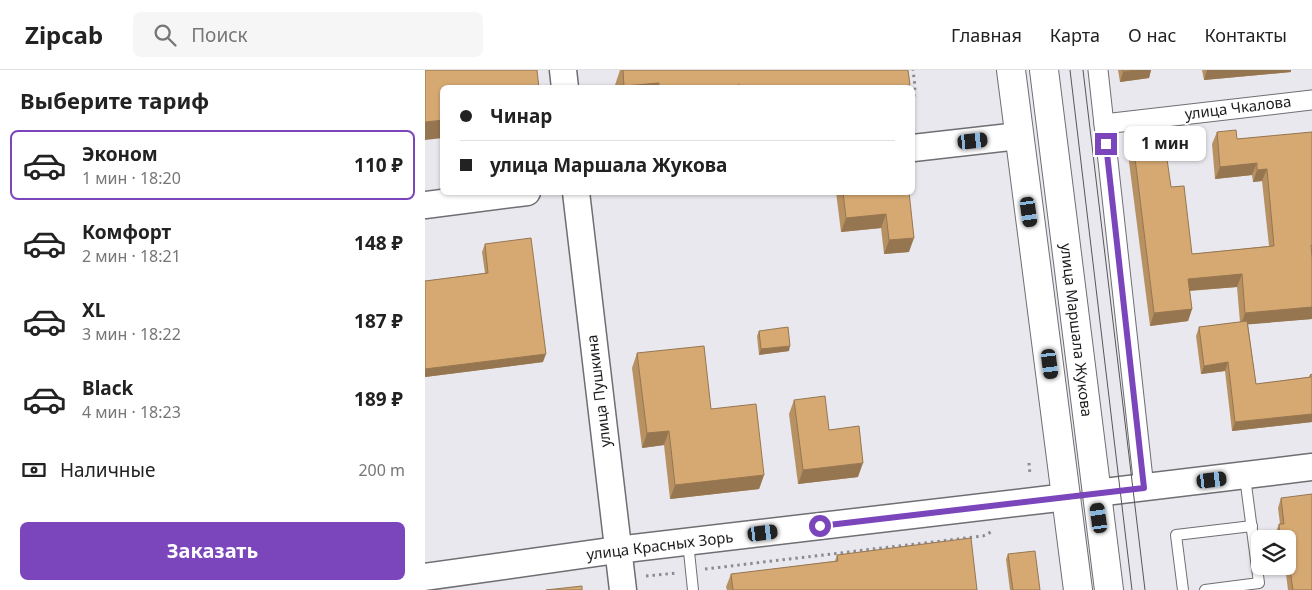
<!DOCTYPE html>
<html lang="ru">
<head>
<meta charset="utf-8">
<style>
	body { margin:0; font-family:"Noto Sans",sans-serif; background:#f6f6f6; color:#222; height:100vh; display:flex; flex-direction:column; font-size:19px; white-space:nowrap }
	* { box-sizing:border-box; margin:0 }
	p { font-size:16px; color:#767676 }
	.icon { flex:none; width:28px; height:28px; fill:none; stroke:currentColor; stroke-width:2; stroke-linecap:round; stroke-linejoin:round }
	.map { position:relative; flex:1; overflow:hidden }
	.details { display:flex; flex-direction:column; background:#fff; width:425px }
	.details>* { flex:none }
	.banner { position:absolute; left:15px; top:15px; width:475px; height:110px; border-radius:8px; box-shadow:0 1px 4px #0004; display:grid; align-content:center; height:110px; padding:0 20px; background:#fff }
	.controls { position:absolute; left:826px; top:460px; display:grid; gap:10px }
	.controls a { display:grid; place-items:center; width:45px; height:45px; border-radius:8px; background:#fff; box-shadow:0 1px 4px #0004; font-size:25px }
	.end { position:absolute; width:22px; height:22px; margin:-11px; border:6px solid #7b45bb; background:#fff; box-shadow:0 0 0 2px #fff }
	.from { border-radius:50% }
	.bubble { position:absolute; height:35px; border-radius:8px; background:#fff; box-shadow:0 1px 4px #0004; font-size:16px; font-weight:700; line-height:35px; text-align:center }
	.car { position:absolute; width:15px; height:30px; margin:-15px -8px; border-radius:6px; box-shadow:0 0 4px 1px #0007; background:linear-gradient(#222 24%,#8ab4d8 0 40%,#222 0 76%,#8ab4d8 0 86%,#222 0) }
	.banner b { display:flex; align-items:center; gap:18px; height:48px; font-size:19px }
	.banner b+b { border-top:1px solid #e0e0e0 }
	.banner i { width:12px; height:12px; background:#222 }
	ul { padding:0; list-style:none }
	li { display:flex; align-items:center; gap:15px; height:70px; margin:0 10px 8px; padding:0 10px; border:2px solid transparent; border-radius:8px }
	li div { flex:1 }
	li b { display:block; font-size:19px }
	li em { font-style:normal; font-weight:700 }
	li.selected { border-color:#7b45bb }
	li>.icon { width:45px; height:45px; stroke-width:1.5 }
	h2 { padding:0 20px; font-size:22px; line-height:60px }
	.pay { display:flex; align-items:center; gap:12px; height:55px; padding:0 20px; font-size:19px }
	.pay p { margin-inline-start:auto }
	.primary-button { display:flex; gap:10px; margin-top:auto; padding:10px 20px }
	.primary-button a { flex:1; height:58px; border-radius:8px; background:#7b45bb; color:#fff; font-size:20px; font-weight:700; line-height:58px; text-align:center }
	header { display:flex; align-items:center; gap:30px; box-sizing:border-box; height:70px; padding:0 25px; background:#fff; border-bottom:1px solid #e0e0e0 }
	header strong { font-size:24px }
	nav { display:flex; gap:28px; margin-inline-start:auto; font-size:18px }
	.search { width:350px; height:45px; background:#f6f6f6; display:flex; align-items:center; gap:12px; box-sizing:border-box; padding:0 18px; border-radius:8px; color:#767676; font-size:19px }
	main { display:flex; flex:1; min-height:0 }
	.map>svg:first-child { display:block }
</style>
</head>
<body>
<header>
<strong>Zipcab</strong>
<div class="search"><svg class="icon" aria-label="search" viewBox="0 0 24 24"><circle cx="10" cy="10" r="6"/><path d="M15 15l6 6"/></svg>Поиск</div>
<nav><a>Главная</a><a>Карта</a><a>О нас</a><a>Контакты</a></nav>
</header>
<main>
<section class="details">
<h2>Выберите тариф</h2>
<ul>
<li class="selected"><svg class="icon" aria-label="car" viewBox="0 0 24 24"><path d="M5 17H2v-5l4-1 3-4h7l3 4 3 1v5h-3M9 17h6M6 11h13"/><circle cx="7" cy="17" r="2"/><circle cx="17" cy="17" r="2"/></svg><div><b>Эконом</b><p>1 мин · 18:20</p></div><em>110 ₽</em></li>
<li><svg class="icon" aria-label="car" viewBox="0 0 24 24"><path d="M5 17H2v-5l4-1 3-4h7l3 4 3 1v5h-3M9 17h6M6 11h13"/><circle cx="7" cy="17" r="2"/><circle cx="17" cy="17" r="2"/></svg><div><b>Комфорт</b><p>2 мин · 18:21</p></div><em>148 ₽</em></li>
<li><svg class="icon" aria-label="car" viewBox="0 0 24 24"><path d="M5 17H2v-5l4-1 3-4h7l3 4 3 1v5h-3M9 17h6M6 11h13"/><circle cx="7" cy="17" r="2"/><circle cx="17" cy="17" r="2"/></svg><div><b>XL</b><p>3 мин · 18:22</p></div><em>187 ₽</em></li>
<li><svg class="icon" aria-label="car" viewBox="0 0 24 24"><path d="M5 17H2v-5l4-1 3-4h7l3 4 3 1v5h-3M9 17h6M6 11h13"/><circle cx="7" cy="17" r="2"/><circle cx="17" cy="17" r="2"/></svg><div><b>Black</b><p>4 мин · 18:23</p></div><em>189 ₽</em></li>
</ul>
<div class="pay"><svg class="icon" aria-label="cash" viewBox="0 0 24 24"><path d="M3 7h18v10H3z"/><circle cx="12" cy="12" r="2"/></svg>Наличные<p>200 m</p></div>
<div class="primary-button"><a>Заказать</a></div>
</section>
<div class="map">
<svg width="887" height="520" viewBox="0 0 887 520">
	<rect width="100%" height="100%" fill="#e8e8ee"/>
	<g fill="none" stroke-linecap="round" stroke-linejoin="round">
		<g stroke="#6e6e73" stroke-width="12">
			<g id="lane">
				<polyline points="263,472 268,520"/>
				<polyline points="758,520 751,465 827,456"/>
				<polyline points="780,520 834,513 820,407"/>
			</g>
		</g>
		<g stroke="#6e6e73" stroke-width="21">
			<g id="street">
				<polyline points="673,0 719,418"/>
				<polyline points="679,54 887,30"/>
			</g>
		</g>
		<g stroke="#6e6e73" stroke-width="29">
			<g id="secondary">
				<polyline points="138,0 140,18"/>
				<polyline points="488,78 594,66"/>
				<polyline points="151,122 198,520"/>
				<polyline points="0,135 102,122"/>
				<polyline points="671,423 887,397"/>
				<polyline points="0,507 192,480 642,427"/>
			</g>
		</g>
		<g stroke="#6e6e73" stroke-width="30">
			<g id="primary">
				<polyline points="586,0 653,520"/>
				<polyline points="619,0 684,520"/>
			</g>
		</g>
		<g stroke="#8c8c90" stroke-width="3" stroke-dasharray="2.5 4" stroke-linecap="butt">
			<polyline points="488,33 490,17 488,0"/>
			<polyline points="604,393 605,405"/>
			<polyline points="280,499 558,466 566,462"/>
			<polyline points="221,506 252,503"/>
		</g>
		<use href="#lane" stroke="#fff" stroke-width="10"/>
		<use href="#street" stroke="#fff" stroke-width="19"/>
		<use href="#secondary" stroke="#fff" stroke-width="26"/>
		<use href="#primary" stroke="#fff" stroke-width="28"/>
		<g stroke="#57575a" stroke-width="1">
			<polyline points="645,0 707,520"/>
			<polyline points="658,0 720,520"/>
		</g>
	</g>
	<g fill="#b89163">
		<polygon points="195,0 483,0 485,15 484,18 189,18"/>
		<polygon points="693,0 726,0 724,8 695,12"/>
		<polygon points="777,0 866,0 866,2 779,10"/>
		<polygon points="792,62 812,69 887,62 887,249 823,254 831,314 884,307 885,305 887,304 887,352 807,361 800,301 776,304 771,266 774,257 815,252 812,217 765,221 767,239 763,251 725,256 703,84 708,72 746,117 767,184 844,176 837,111 828,112 827,105 790,109 787,74"/>
		<polygon points="411,122 484,122 484,182 459,184 456,158 416,162"/>
		<polygon points="60,174 118,292 0,307 0,211 60,203 57,182"/>
		<polygon points="334,261 364,281 334,285 332,266"/>
		<polygon points="212,283 286,339 339,405 334,419 245,429 239,375 217,378 207,298"/>
		<polygon points="369,330 404,360 433,407 373,414 364,344"/>
		<polygon points="856,428 887,520 863,520 860,496 862,496 862,469 851,469 850,464 854,454 855,454 853,438"/>
		<polygon points="583,484 615,520 585,520 581,489"/>
		<polygon points="412,485 552,520 302,520 301,517 306,504 410,491"/>
	</g>
	<g fill="#967650">
		<polygon points="711,0 726,0 724,8 695,12 698,2"/>
		<polygon points="782,0 866,0 866,2 779,10"/>
		<polygon points="234,13 232,18 199,18 199,16"/>
		<polygon points="315,15 314,18 291,18"/>
		<polygon points="485,15 484,18 465,18"/>
		<polygon points="18,50 18,68 0,70 0,52"/>
		<polygon points="832,93 827,105 790,109 795,97"/>
		<polygon points="842,99 837,111 828,112 832,100"/>
		<polygon points="461,144 456,158 416,162 421,148"/>
		<polygon points="489,168 484,182 459,184 464,170"/>
		<polygon points="817,204 812,217 759,221 763,209"/>
		<polygon points="887,237 887,249 816,255 820,243"/>
		<polygon points="767,239 763,251 725,256 729,243"/>
		<polygon points="365,276 364,281 334,285 336,279"/>
		<polygon points="121,284 118,292 0,307 0,299"/>
		<polygon points="803,292 800,301 776,304 779,296"/>
		<polygon points="887,344 887,352 807,361 810,352"/>
		<polygon points="244,361 239,375 217,378 222,363"/>
		<polygon points="438,393 433,407 373,414 378,400"/>
		<polygon points="339,405 334,419 245,429 250,415"/>
	</g>
	<g fill="#d6a973" stroke="#967650">
		<polygon points="0,0 112,0 114,18 18,18 18,50 0,52"/>
		<polygon points="198,0 483,0 485,15 465,18 315,18 315,15 291,18 234,18 234,13 199,16"/>
		<polygon points="698,0 711,0 698,2"/>
		<polygon points="811,60 812,69 887,62 887,175 886,175 887,188 887,237 820,243 817,204 763,209 767,239 729,243 708,72 739,68 746,117 759,116 767,184 849,176 842,99 832,100 832,93 795,97 792,62"/>
		<polygon points="418,122 484,122 489,168 464,170 461,144 421,148"/>
		<polygon points="106,168 121,284 0,299 0,211 63,203 60,174"/>
		<polygon points="822,251 831,314 886,307 885,305 887,304 887,344 810,352 803,292 779,296 774,257"/>
		<polygon points="363,257 365,276 336,279 334,261"/>
		<polygon points="279,276 286,339 331,334 339,405 250,415 244,361 222,363 212,283"/>
		<polygon points="400,326 404,360 434,356 438,393 378,400 369,330"/>
		<polygon points="887,424 887,520 868,520 862,478 862,469 855,469 854,454 859,454 856,428"/>
		<polygon points="546,468 552,520 308,520 306,504 413,491 412,485"/>
		<polygon points="610,481 615,520 588,520 583,484"/>
		<polygon points="157,516 157,520 121,520"/>
	</g>
	<g fill="none" stroke-linecap="round" stroke-linejoin="round">
		<polyline stroke="#7b45bb" stroke-width="6" points="395,456 719,418 681,74"/>
	</g>
	<g text-anchor="middle" stroke-width="4" stroke-linejoin="round" paint-order="stroke">
		<g font-size="15" fill="#1c1c1e" stroke="#fff">
			<text transform="translate(813 38) rotate(-7)" y="5">улица Чкалова</text>
			<text transform="translate(651 260) rotate(83)" y="5">улица Маршала Жукова</text>
			<text transform="translate(174 321) rotate(-97)" y="5">улица Пушкина</text>
			<text transform="translate(235 476) rotate(-7)" y="5">улица Красных Зорь</text>
		</g>
	</g>
</svg>
<div class="controls">
<a><svg class="icon" aria-label="layers" viewBox="0 0 24 24"><path d="M12 4l9 5-9 5-9-5zM3 14l9 5 9-5"/></svg></a>
</div>
<i class="end from" style="left:395px;top:456px"></i>
<i class="end" style="left:681px;top:74px"></i>
<div class="bubble" style="left:699px;top:56px;width:82px">1 мин</div>
<i class="car" style="left:548px;top:71px;rotate:84deg"></i>
<i class="car" style="left:604px;top:142px;rotate:172deg"></i>
<i class="car" style="left:625px;top:294px;rotate:173deg"></i>
<i class="car" style="left:787px;top:410px;rotate:83deg"></i>
<i class="car" style="left:674px;top:448px;rotate:352deg"></i>
<i class="car" style="left:338px;top:463px;rotate:83deg"></i>
<div class="banner">
<b><i class="from"></i>Чинар</b>
<b><i></i>улица Маршала Жукова</b>
</div>
</div>
</main>
</body>
</html>
